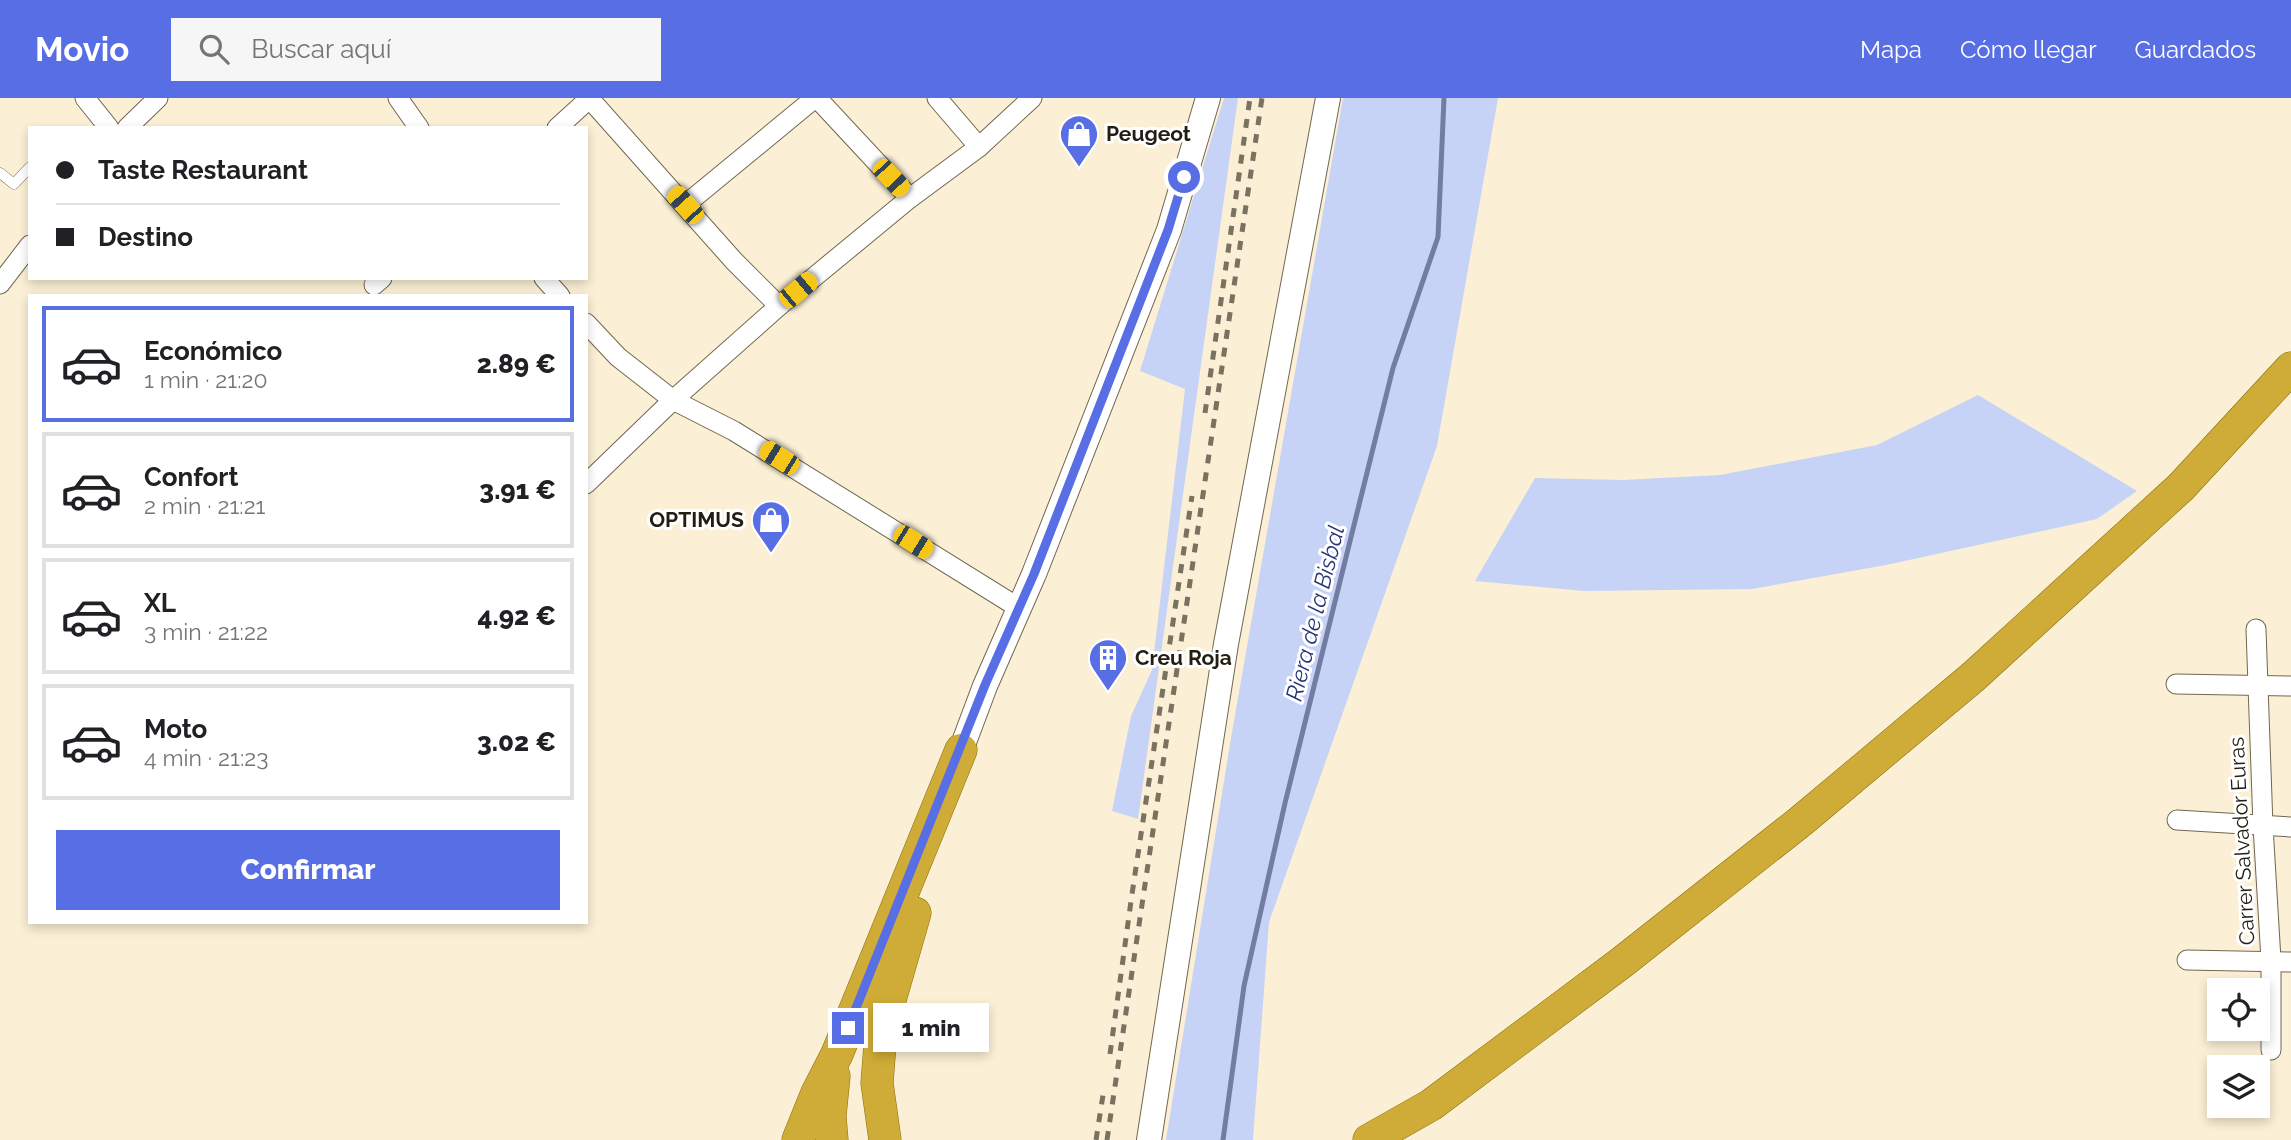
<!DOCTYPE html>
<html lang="es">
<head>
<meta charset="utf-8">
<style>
	body { margin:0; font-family:Raleway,sans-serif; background:#f6f6f6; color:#202124; height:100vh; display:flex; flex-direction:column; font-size:26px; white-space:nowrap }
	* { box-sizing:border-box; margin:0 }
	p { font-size:23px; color:#757577 }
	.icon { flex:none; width:38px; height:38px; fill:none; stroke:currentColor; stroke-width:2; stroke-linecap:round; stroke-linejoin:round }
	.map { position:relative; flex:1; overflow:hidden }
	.drawer { position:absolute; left:28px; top:196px; width:560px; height:630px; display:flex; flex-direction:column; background:#fff; border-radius:0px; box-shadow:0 4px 10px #0003 }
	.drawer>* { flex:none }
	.top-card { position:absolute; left:28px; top:28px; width:560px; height:154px; border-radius:0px; box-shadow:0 4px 10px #0003; display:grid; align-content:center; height:154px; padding:0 28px; background:#fff }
	.fabs { position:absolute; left:2207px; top:880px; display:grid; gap:14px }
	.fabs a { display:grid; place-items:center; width:63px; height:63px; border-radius:0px; background:#fff; box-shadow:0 4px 10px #0003; font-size:35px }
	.end { position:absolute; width:32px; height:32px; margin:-16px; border:9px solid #586ee4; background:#fff; box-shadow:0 0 0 4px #fff }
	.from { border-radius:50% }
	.bubble { position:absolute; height:49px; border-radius:0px; background:#fff; box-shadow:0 4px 10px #0003; font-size:23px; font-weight:800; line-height:49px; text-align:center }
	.car { position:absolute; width:21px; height:42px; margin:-21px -10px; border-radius:9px; box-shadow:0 0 5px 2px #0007; background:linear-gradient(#f5c518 24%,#345 0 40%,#f5c518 0 76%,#345 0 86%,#f5c518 0) }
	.top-card b { display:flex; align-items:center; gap:24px; height:66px; font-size:26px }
	.top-card b+b { border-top:2px solid #e0e0e0 }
	.top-card i { width:18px; height:18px; background:#202124 }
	ul { padding:12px 0 0; list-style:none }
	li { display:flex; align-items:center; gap:21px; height:116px; margin:0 14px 10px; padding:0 14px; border:4px solid #e0e0e0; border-radius:0px }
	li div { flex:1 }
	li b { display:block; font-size:26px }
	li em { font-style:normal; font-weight:800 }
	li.selected { border-color:#586ee4 }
	li>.icon { width:63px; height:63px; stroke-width:1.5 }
	.primary-button { display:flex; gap:14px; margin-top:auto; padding:14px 28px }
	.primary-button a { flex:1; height:80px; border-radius:0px; background:#586ee4; color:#fff; font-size:28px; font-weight:800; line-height:80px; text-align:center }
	header { display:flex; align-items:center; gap:42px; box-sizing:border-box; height:98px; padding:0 35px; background:#586ee4; color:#fff }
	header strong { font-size:33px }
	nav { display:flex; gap:38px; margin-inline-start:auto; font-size:24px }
	.search { width:490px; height:63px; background:#f6f6f6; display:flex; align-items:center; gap:18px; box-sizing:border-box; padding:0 24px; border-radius:0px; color:#757577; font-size:26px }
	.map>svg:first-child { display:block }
</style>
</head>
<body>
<header>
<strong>Movio</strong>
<div class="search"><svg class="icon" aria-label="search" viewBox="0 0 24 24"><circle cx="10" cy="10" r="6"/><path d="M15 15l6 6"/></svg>Buscar aquí</div>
<nav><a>Mapa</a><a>Cómo llegar</a><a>Guardados</a></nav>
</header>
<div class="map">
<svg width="2291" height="1042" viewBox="0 0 2291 1042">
	<rect width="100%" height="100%" fill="#fbf0d5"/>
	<g fill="#c7d2f7">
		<polygon points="1224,0 1238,0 1138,721 1112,713 1131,618 1152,572 1185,291 1140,273"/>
		<polygon points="1343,0 1498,0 1437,348 1269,824 1253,1042 1166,1042 1231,640"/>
		<polygon points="1978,297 2137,393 2097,421 1886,467 1752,491 1584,493 1475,483 1535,380 1623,382 1720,377 1877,347"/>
	</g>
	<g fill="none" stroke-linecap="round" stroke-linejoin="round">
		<polyline stroke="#727da2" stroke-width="5" points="1223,1042 1244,888 1285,705 1393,270 1438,139 1444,0"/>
		<g stroke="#716750" stroke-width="11">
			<polyline id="service" points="0,75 14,86 30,69"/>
		</g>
		<g stroke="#716750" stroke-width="21">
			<g id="minor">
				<polyline points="85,0 109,30"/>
				<polyline points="398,0 419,30"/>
				<polyline points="589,0 734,163 779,208"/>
				<polyline points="817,0 910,100"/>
				<polyline points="937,0 979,49"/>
				<polyline points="127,30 158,0"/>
				<polyline points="557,30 590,0"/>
				<polyline points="685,107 815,0"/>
				<polyline points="544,180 560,198"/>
				<polyline points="0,186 30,147"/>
				<polyline points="374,187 382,180"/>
				<polyline points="586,225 618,259 673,302 734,333 1019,510"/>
				<polyline points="586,386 673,302 779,208 910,100 979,49 1032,0"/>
				<polyline points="2256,531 2263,728 2271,862 2271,952"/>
				<polyline points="2176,586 2291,588"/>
				<polyline points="2177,722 2291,729"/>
				<polyline points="2187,862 2291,864"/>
			</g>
		</g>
		<g stroke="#716750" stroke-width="26">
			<g id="tertiary">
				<polyline points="961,652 985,588 1034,476 1169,132 1208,0"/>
				<polyline points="1149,1042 1226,546 1328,0"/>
			</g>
		</g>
		<g stroke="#896d0a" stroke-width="33">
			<g id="trunk">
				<polyline points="798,1042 817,995 837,956 961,652"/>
				<polyline points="832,1042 830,1018 834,978"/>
				<polyline points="885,1042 877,985 881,933 915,815"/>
				<polyline points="1369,1042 1431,1007 1621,865 1801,723 1973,579 2181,389 2291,270"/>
			</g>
		</g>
		<use href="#service" stroke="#fff" stroke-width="10"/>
		<use href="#minor" stroke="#fff" stroke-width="19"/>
		<use href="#tertiary" stroke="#fff" stroke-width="24"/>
		<use href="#trunk" stroke="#ceac37" stroke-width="32"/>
		<g stroke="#797261" stroke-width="5" stroke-dasharray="9 9" stroke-linecap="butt">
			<polyline points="1205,315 1250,0"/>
			<polyline points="1110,956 1132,796 1192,398"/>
			<polyline points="1096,1042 1103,997"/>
			<polyline points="1107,1042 1262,0"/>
		</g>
	</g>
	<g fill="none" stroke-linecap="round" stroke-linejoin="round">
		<polyline stroke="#586ee4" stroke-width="9" points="848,930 985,587 1034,476 1168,132 1184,79"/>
	</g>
	<defs>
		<g id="shop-pin" transform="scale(2.0125)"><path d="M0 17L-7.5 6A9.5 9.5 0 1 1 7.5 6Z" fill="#586ee4" stroke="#fff"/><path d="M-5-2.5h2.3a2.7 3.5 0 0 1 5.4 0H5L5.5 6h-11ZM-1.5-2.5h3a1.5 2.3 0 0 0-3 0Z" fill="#fff"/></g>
		<g id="building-pin" transform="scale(2.0125)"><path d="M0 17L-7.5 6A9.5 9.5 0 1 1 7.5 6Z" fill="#586ee4" stroke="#fff"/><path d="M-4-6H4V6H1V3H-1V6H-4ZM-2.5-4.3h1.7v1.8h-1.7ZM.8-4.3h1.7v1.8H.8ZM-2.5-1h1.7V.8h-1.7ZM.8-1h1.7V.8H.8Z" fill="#fff"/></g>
	</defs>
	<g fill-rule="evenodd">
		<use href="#shop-pin" x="1079" y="36"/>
		<use href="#shop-pin" x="771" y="422"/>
		<use href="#building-pin" x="1108" y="560"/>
	</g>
	<g text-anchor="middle" stroke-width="6" stroke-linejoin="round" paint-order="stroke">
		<g font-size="21" font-weight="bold" fill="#221e14" stroke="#fff" text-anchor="start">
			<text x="1106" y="43">Peugeot</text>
			<text x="744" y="429" text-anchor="end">OPTIMUS</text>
			<text x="1135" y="567">Creu Roja</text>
		</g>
		<g font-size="21" fill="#221e14" stroke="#fff">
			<text transform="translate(2242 743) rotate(-93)" y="7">Carrer Salvador Euras</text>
		</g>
		<g font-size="23" font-style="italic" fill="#283477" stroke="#fff">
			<text transform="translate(1315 515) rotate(-76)" y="8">Riera de la Bisbal</text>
		</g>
	</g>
</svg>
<div class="fabs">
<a><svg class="icon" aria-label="locate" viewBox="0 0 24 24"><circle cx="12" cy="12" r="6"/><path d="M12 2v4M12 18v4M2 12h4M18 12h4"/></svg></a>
<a><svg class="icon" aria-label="layers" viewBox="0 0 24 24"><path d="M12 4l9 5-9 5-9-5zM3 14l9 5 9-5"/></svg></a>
</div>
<i class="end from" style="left:1184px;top:79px"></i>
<i class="end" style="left:848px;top:930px"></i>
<div class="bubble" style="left:873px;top:905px;width:116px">1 min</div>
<i class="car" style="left:891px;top:80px;rotate:137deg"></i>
<i class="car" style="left:685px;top:107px;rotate:318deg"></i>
<i class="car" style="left:798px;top:192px;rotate:50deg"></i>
<i class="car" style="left:779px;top:360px;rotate:302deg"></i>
<i class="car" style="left:913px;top:444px;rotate:122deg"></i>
<div class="top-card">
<b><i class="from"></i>Taste Restaurant</b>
<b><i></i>Destino</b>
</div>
<section class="drawer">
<ul>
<li class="selected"><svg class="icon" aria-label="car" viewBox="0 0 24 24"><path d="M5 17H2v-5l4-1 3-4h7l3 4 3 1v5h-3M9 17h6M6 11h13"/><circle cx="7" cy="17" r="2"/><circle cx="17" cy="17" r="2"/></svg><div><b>Económico</b><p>1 min · 21:20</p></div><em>2.89 €</em></li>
<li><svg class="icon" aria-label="car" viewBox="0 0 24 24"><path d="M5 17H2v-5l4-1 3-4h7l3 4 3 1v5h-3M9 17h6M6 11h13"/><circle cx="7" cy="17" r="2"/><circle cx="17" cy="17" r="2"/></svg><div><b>Confort</b><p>2 min · 21:21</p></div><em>3.91 €</em></li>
<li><svg class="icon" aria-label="car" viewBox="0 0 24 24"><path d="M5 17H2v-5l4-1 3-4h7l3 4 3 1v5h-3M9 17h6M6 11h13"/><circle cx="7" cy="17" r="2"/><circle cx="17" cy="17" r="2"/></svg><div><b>XL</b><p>3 min · 21:22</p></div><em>4.92 €</em></li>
<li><svg class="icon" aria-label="car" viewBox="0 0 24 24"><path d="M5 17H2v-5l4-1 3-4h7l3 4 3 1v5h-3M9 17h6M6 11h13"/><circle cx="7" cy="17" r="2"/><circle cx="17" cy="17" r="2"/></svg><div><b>Moto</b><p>4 min · 21:23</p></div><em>3.02 €</em></li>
</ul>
<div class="primary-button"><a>Confirmar</a></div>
</section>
</div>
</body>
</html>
